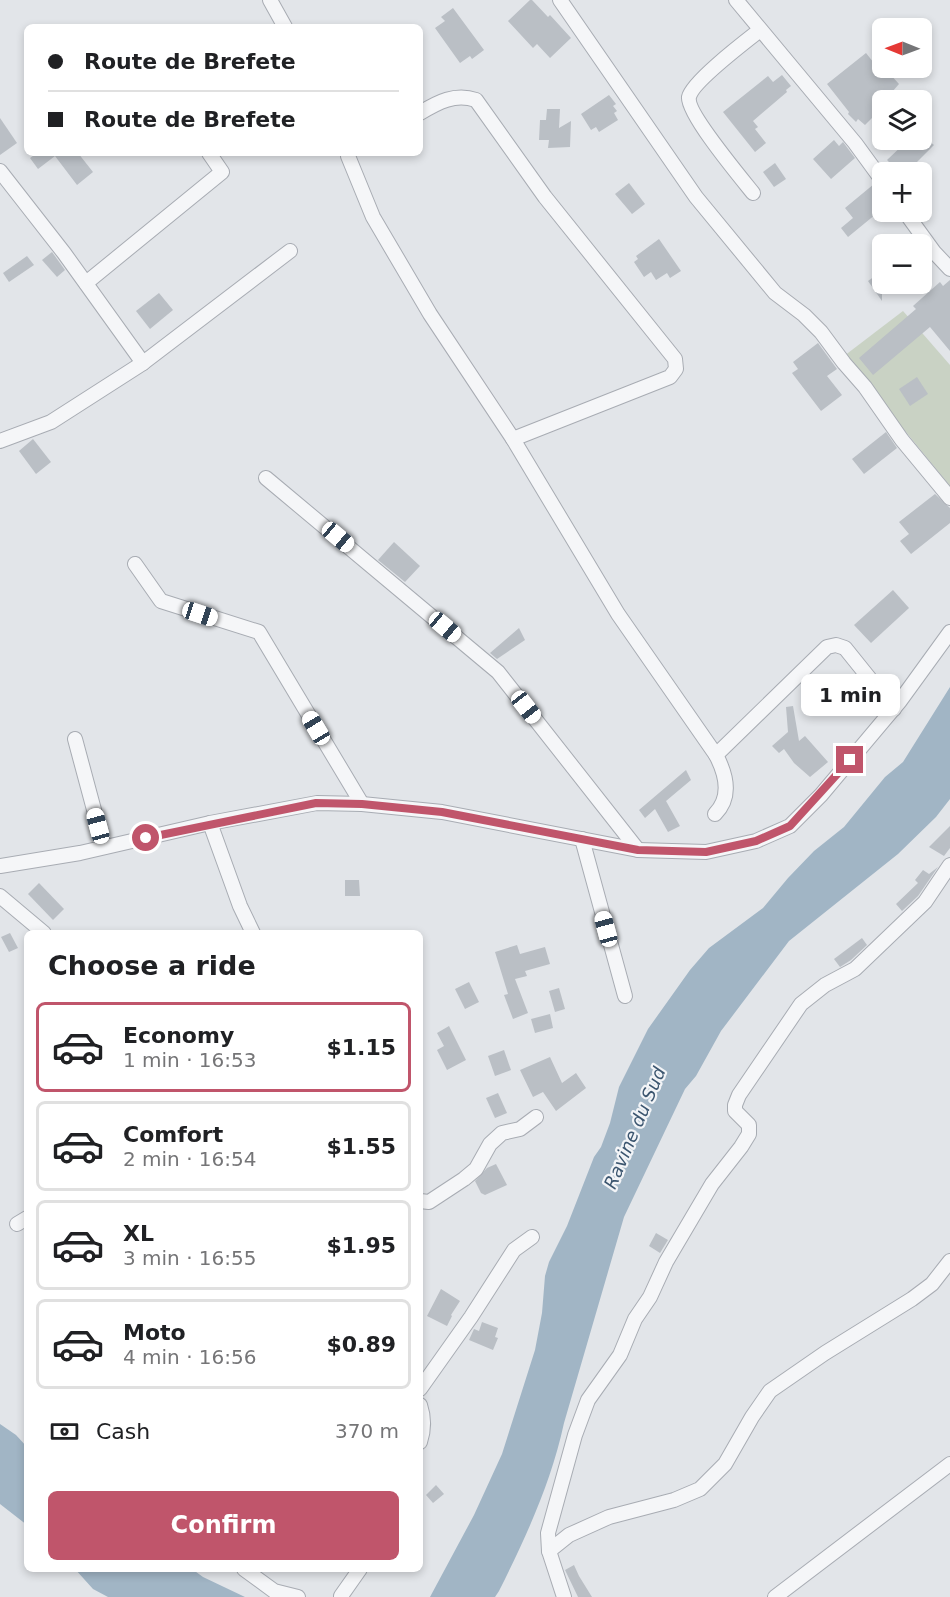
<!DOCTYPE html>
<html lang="en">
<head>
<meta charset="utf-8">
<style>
	body { margin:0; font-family:"DejaVu Sans",sans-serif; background:#f6f6f6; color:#202124; height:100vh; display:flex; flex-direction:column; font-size:22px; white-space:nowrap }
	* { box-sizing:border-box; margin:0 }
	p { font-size:20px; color:#757577 }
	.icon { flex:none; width:33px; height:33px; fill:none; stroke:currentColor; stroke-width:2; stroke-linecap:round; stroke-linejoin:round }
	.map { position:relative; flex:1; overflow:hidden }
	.sheet { position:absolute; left:24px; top:930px; width:399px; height:642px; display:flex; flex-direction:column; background:#fff; border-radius:9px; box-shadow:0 3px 9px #0003 }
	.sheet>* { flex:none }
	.banner { position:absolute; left:24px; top:24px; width:399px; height:132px; border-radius:9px; box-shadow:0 3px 9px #0003; display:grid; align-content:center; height:132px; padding:0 24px; background:#fff }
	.needle { width:39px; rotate:271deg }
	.tools { position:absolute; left:872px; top:18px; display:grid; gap:12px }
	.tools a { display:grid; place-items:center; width:60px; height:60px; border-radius:9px; background:#fff; box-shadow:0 3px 9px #0003; font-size:30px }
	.end { position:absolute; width:27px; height:27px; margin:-14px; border:8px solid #c0556b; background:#fff; box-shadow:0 0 0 3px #fff }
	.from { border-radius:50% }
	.bubble { position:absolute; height:42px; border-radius:9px; background:#fff; box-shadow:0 3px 9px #0003; font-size:20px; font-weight:600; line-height:42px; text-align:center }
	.car { position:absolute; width:18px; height:36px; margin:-18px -9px; border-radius:8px; box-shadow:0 0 4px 2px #0007; background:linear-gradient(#fff 24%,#345 0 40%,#fff 0 76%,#345 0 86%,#fff 0) }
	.banner b { display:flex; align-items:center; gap:21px; height:57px; font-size:22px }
	.banner b+b { border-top:2px solid #e0e0e0 }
	.banner i { width:15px; height:15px; background:#202124 }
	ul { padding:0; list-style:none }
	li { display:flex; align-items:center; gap:18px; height:90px; margin:0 12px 9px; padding:0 12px; border:3px solid #e0e0e0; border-radius:9px }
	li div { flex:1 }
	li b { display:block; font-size:22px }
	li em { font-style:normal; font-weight:600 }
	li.selected { border-color:#c0556b }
	li>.icon { width:54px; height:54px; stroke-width:1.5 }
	h2 { padding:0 24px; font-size:27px; line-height:72px }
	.pay { display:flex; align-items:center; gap:15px; height:66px; padding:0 24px; font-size:22px }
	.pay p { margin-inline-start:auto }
	.action { display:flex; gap:12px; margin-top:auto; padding:12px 24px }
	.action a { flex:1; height:69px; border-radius:9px; background:#c0556b; color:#fff; font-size:24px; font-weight:600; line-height:69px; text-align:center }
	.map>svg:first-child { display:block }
</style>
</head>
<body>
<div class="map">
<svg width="950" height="1597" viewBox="0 0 950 1597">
	<rect width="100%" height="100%" fill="#e2e5e9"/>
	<polygon fill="#c9d2c4" points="903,311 950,365 950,486 844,356"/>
	<g fill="#a1b5c5">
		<path d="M950 687V799L936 817 898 854 789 941 721 1031 696 1076 685 1089 624 1217 564 1423C551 1483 526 1537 499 1591L495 1597H430L474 1515 502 1454 535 1350 542 1313 545 1276 549 1262 567 1226 594 1157 601 1147 610 1123 619 1087 648 1029 690 970 709 948 763 908 788 878 814 851 844 827 885 777 903 762Z"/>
		<polygon points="0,1424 16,1435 27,1447 27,1525 0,1504"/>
		<polygon points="75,1569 192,1569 203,1577 245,1597 108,1597 93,1589"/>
	</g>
	<g fill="#babfc5">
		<polygon points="530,0 532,0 548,17 550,15 571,38 550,58 537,44 533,48 508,21"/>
		<polygon points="453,8 484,50 472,59 470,56 460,63 435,28 445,21 441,17"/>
		<polygon points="866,53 885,77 889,73 899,84 892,92 895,95 890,100 882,100 882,108 865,125 858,119 856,122 848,114 849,112 827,84"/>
		<polygon points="782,75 791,86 786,90 787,92 753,121 758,127 755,129 766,143 755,152 723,112 768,76 773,82"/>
		<polygon points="609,95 616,104 613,106 617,111 614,113 618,120 599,132 596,127 591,130 581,114"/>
		<polygon points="547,109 560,109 559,128 571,121 570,147 548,148 549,140 539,140 540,120 546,120"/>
		<polygon points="0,118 17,143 0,155"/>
		<polygon points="834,140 839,146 843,142 855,158 831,179 813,159"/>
		<polygon points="908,140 928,140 934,145 914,165 922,172 899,172 887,160"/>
		<polygon points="37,153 78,153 93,172 77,185 55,156 38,169 30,158"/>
		<polygon points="775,163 786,179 774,187 763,172"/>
		<polygon points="629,183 645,204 632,214 615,194"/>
		<polygon points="874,184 882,192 882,221 876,214 848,237 841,228 853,218 845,208"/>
		<polygon points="659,239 681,271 670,278 667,273 656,280 651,272 644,277 634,262 638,259 636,256"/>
		<polygon points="52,252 65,270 57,277 42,260"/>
		<polygon points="27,256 34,265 9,282 3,273"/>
		<polygon points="882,271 882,301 868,281"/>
		<polygon points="950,280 950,351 930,327 873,375 859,358 916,309 913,306 940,282 943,286"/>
		<polygon points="159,293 173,310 150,329 136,311"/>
		<polygon points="818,343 837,369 827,376 842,395 821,411 792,373 798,369 793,362"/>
		<polygon points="917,377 928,394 910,406 899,389"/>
		<polygon points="886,432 897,448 864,474 852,459"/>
		<polygon points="33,439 51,462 36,474 19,451"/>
		<polygon points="935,494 950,508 950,523 911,554 900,541 909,534 899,522"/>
		<polygon points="394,542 420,566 405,582 378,560"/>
		<polygon points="893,590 909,608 871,643 854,625"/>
		<polygon points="519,628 525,640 497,659 490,653"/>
		<polygon points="845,675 859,691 845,701 839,694 836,686"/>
		<polygon points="793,706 799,741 805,736 828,762 810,777 794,763 784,749 779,753 772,746 788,732 786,707"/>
		<polygon points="686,770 691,780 666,801 680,826 668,832 655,809 645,818 639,810"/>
		<polygon points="950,826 950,848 944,856 929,847"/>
		<polygon points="938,867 918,896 902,911 896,904 918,883 915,880 923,870 929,874"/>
		<polygon points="345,880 359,880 360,896 345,896"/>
		<polygon points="39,883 64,909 53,920 28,894"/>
		<polygon points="10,933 18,948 9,952 1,937"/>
		<polygon points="862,938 867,945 851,960 840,967 834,959"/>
		<polygon points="517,945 520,954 545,947 550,964 525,971 527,976 515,979 528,1013 513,1019 504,995 508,994 495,952"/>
		<polygon points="469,982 479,1002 465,1009 455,989"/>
		<polygon points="559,988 565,1009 555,1012 549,991"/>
		<polygon points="550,1014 553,1028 535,1033 531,1019"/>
		<polygon points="449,1026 466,1060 447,1070 437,1050 444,1046 437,1033"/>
		<polygon points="504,1050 511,1070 495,1076 488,1056"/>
		<polygon points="550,1057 562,1083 576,1073 586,1088 556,1111 543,1092 533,1097 520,1070"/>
		<polygon points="498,1093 507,1113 495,1118 486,1098"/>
		<polygon points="496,1164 507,1185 485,1195 481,1193 475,1181 487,1168"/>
		<polygon points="656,1233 668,1240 660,1253 649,1246"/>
		<polygon points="441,1289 460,1301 451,1315 452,1316 447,1326 427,1316"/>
		<polygon points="482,1322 498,1328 495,1337 498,1338 493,1350 469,1340 474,1329 479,1331"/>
		<polygon points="436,1485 444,1494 433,1503 426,1495"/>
		<polygon points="574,1565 579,1576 592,1597 578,1597 565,1570"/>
	</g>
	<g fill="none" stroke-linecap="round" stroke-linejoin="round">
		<g stroke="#a8acb3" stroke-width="16">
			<g id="minor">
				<polyline points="270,0 285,27"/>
				<polyline points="560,0 696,197 775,293 804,315 821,332 844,363 865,387 902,440 950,498"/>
				<polyline points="736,0 855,143 882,180"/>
				<path d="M420 113C438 102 455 93 476 100L545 197 675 359 676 369 670 377 513 439"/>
				<polyline points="348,156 373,217 430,314 513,439 618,614 716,755 827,647 836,645 845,648 894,709"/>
				<polyline points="0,171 64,253 143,363"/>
				<path d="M753 193C741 178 686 112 689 97 692 82 746 41 760 30"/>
				<polyline points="905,212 934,252 950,269"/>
				<polyline points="86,283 222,172 209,153"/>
				<polyline points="0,441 51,422 143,363 290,251"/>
				<polyline points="266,478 498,672 638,850"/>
				<polyline points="135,564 161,601 259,632 362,804"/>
				<polyline points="75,739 104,847"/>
				<path d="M715 814C732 797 726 774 716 755"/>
				<polyline points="210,823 240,906 253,933"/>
				<polyline points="582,839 625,996"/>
				<polyline points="0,866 80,853 210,823 317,803 362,804 442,812 638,850 706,852 756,841 790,826 821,795 900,701 950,632"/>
				<polyline points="0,896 44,933"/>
				<polyline points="420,1201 429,1202 464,1179 476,1169 490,1144 502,1133 520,1129 536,1117"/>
				<polyline points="17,1224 27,1218"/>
				<polyline points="420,1389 471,1317 514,1250 532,1237"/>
				<path d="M420 1405C424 1417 424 1430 420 1442"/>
				<polyline points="549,1551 548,1533 575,1435 588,1400 620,1355 635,1319 650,1297 666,1262 712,1184 741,1147 749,1134 749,1125 735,1111 735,1105 739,1095 801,1004 825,985 855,969 925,902 950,865"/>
				<polyline points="244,1569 274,1591 298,1597"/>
				<polyline points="341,1596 360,1569"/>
				<polyline points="564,1597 549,1551 569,1535 609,1517 674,1500 700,1489 725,1464 752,1417 770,1391 825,1353 912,1299 932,1284 950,1261"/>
				<polyline points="775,1597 950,1464"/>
			</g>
		</g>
		<use href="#minor" stroke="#f5f6f8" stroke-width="14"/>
	</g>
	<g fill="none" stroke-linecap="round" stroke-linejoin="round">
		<polyline stroke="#c0556b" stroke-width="8" points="146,838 316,803 362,804 442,812 638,850 706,852 756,841 790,826 850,760"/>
	</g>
	<g text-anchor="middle" stroke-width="4.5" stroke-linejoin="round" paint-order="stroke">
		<g font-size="18" font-style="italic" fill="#3b556f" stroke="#f2f4f7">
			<text transform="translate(635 1128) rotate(-67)" y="6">Ravine du Sud</text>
		</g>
	</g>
</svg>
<div class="tools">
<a><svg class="needle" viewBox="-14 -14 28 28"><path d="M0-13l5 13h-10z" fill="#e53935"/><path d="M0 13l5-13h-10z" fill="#757577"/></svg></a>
<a><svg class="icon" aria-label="layers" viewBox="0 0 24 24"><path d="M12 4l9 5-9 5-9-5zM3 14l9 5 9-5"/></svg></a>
<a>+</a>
<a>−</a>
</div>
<i class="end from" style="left:146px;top:838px"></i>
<i class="end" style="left:850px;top:760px"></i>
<div class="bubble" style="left:801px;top:674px;width:99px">1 min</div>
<i class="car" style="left:338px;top:537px;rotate:130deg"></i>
<i class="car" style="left:200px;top:614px;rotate:108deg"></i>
<i class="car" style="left:445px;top:627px;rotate:130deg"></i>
<i class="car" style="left:526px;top:707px;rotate:142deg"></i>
<i class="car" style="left:316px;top:728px;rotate:329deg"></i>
<i class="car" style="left:98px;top:826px;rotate:345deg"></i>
<i class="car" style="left:606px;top:929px;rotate:345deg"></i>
<div class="banner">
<b><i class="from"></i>Route de Brefete</b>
<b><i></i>Route de Brefete</b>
</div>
<section class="sheet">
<h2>Choose a ride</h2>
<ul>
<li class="selected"><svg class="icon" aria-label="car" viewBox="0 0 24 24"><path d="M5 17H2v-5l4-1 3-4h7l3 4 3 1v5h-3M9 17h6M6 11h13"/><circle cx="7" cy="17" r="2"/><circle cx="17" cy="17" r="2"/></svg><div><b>Economy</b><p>1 min · 16:53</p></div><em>$1.15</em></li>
<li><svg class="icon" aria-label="car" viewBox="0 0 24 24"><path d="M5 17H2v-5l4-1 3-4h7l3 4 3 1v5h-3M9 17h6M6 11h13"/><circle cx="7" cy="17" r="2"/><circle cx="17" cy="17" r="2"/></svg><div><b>Comfort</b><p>2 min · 16:54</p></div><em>$1.55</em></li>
<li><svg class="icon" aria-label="car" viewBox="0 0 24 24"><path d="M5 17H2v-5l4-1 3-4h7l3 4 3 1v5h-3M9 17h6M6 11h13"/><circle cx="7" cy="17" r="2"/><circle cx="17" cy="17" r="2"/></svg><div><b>XL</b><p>3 min · 16:55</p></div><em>$1.95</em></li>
<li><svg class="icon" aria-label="car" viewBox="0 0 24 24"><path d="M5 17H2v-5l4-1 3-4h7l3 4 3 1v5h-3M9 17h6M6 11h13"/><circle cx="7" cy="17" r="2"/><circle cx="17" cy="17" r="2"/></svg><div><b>Moto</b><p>4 min · 16:56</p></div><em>$0.89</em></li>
</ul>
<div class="pay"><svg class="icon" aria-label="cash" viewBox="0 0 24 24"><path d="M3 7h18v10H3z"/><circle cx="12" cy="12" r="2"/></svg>Cash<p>370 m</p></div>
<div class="action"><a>Confirm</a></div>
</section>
</div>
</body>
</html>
